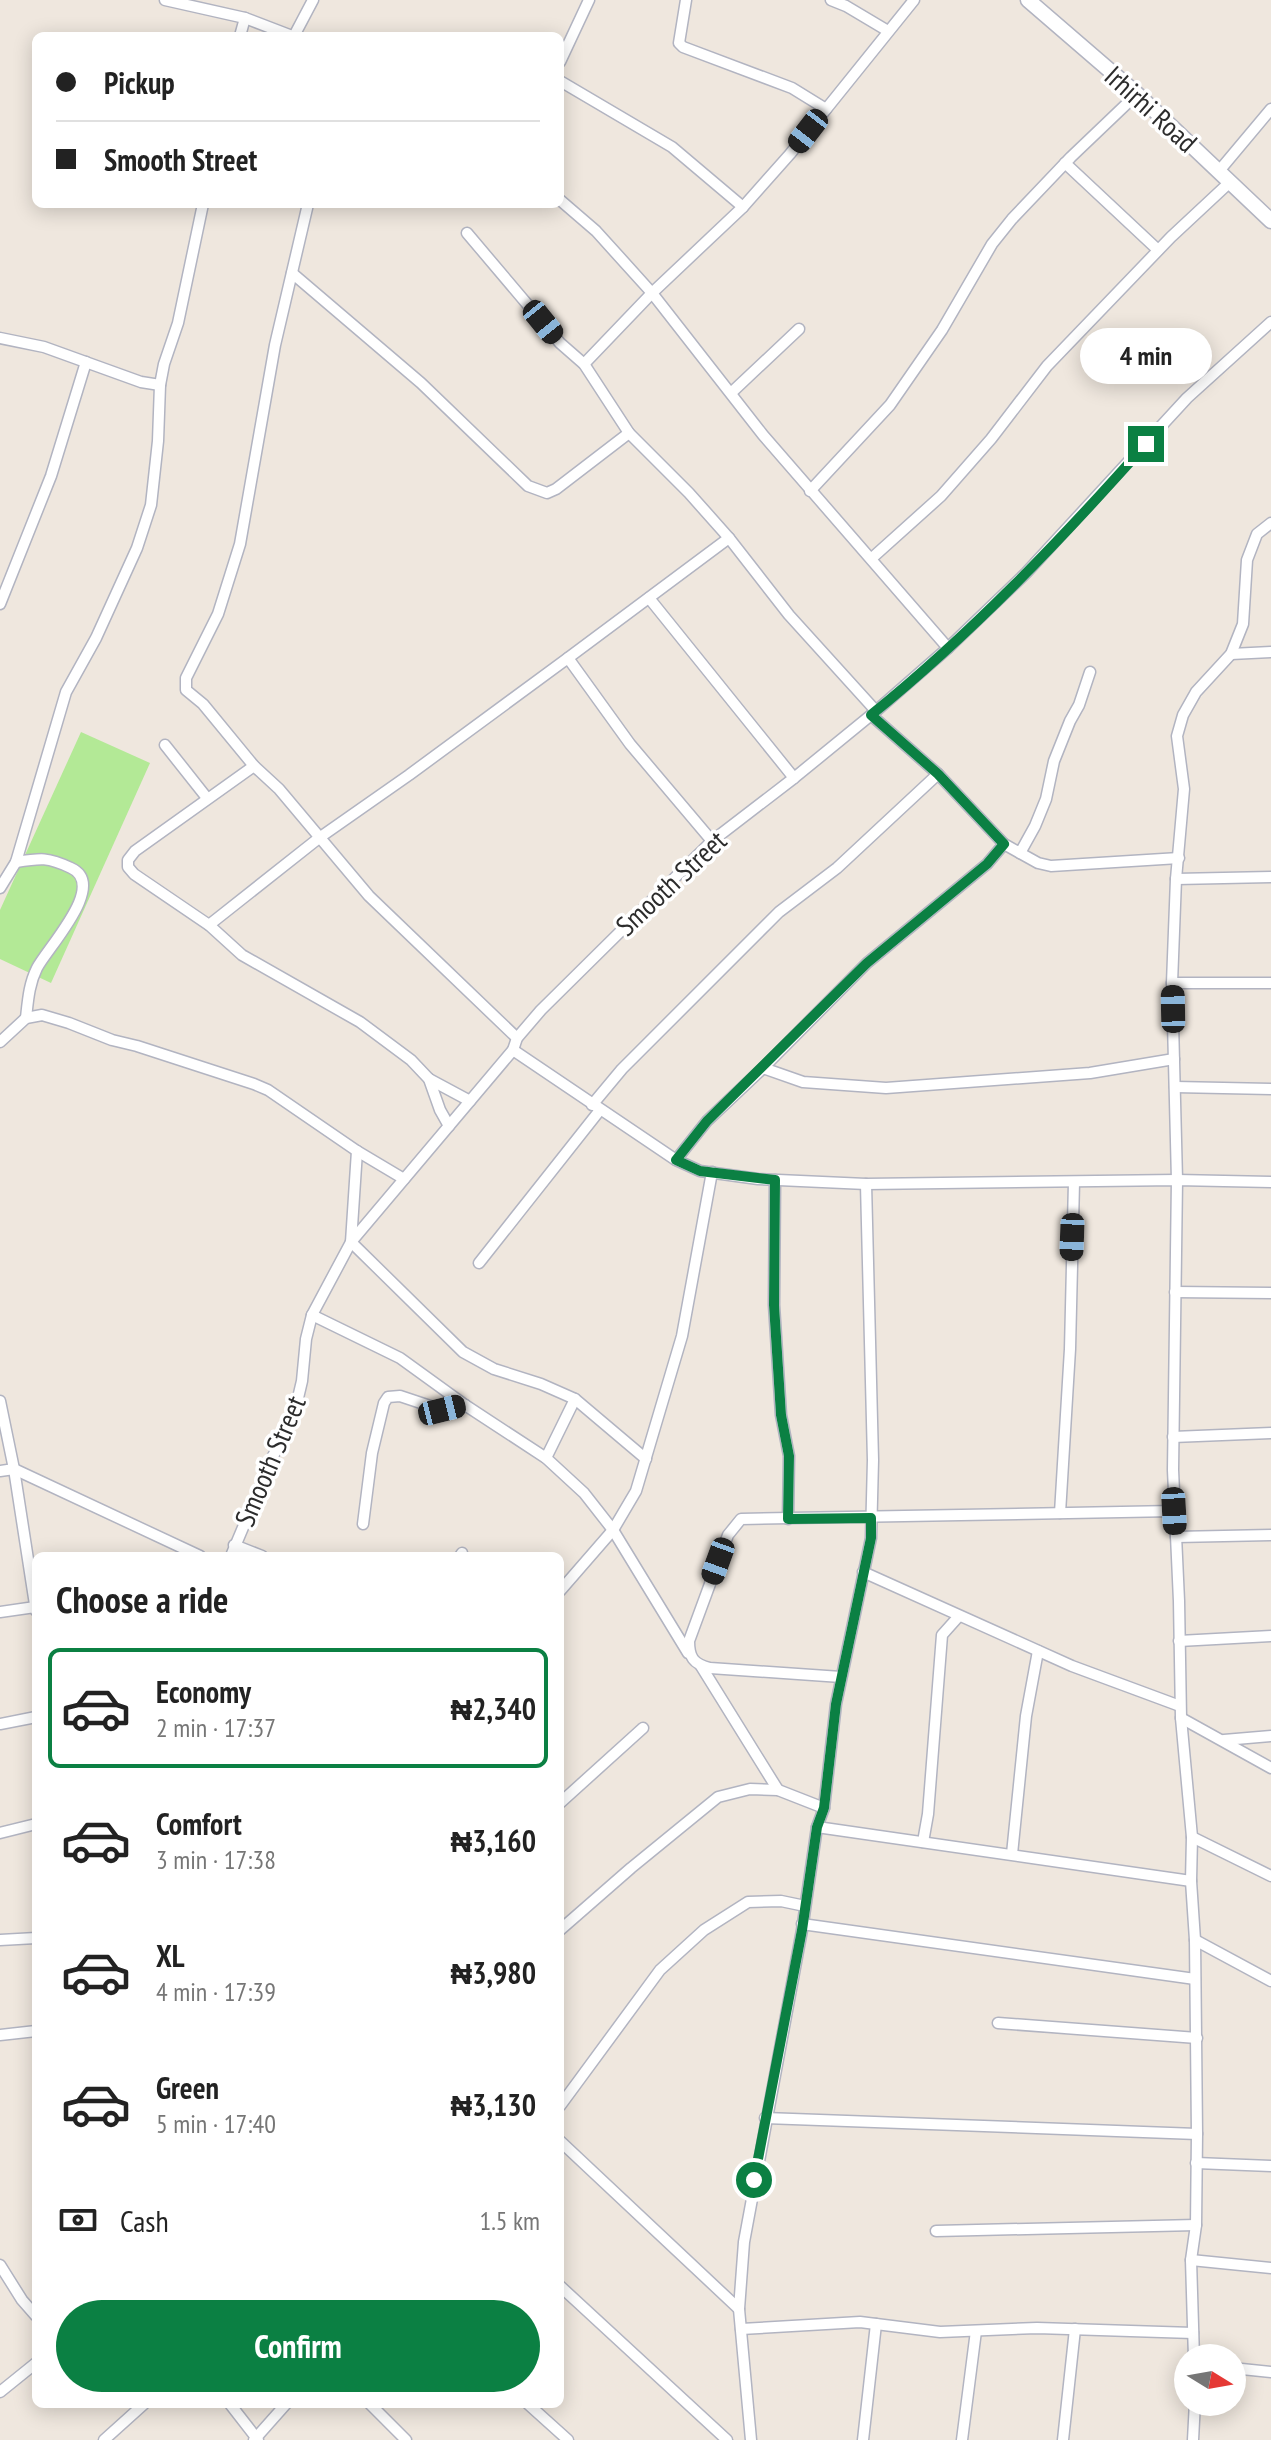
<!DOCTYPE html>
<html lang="en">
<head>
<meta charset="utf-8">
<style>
	body { margin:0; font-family:"PT Sans Narrow",sans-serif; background:#f2f2f2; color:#222; height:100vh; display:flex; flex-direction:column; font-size:30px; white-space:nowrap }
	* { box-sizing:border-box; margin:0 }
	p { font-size:26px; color:#767676 }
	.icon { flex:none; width:44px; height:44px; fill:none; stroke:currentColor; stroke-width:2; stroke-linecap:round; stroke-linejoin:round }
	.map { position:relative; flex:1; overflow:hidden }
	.side { position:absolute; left:32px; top:1552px; width:532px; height:856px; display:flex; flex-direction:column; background:#fff; border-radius:12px; box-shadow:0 4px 20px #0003 }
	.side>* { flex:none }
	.guide { position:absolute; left:32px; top:32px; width:532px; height:176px; border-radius:12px; box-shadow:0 4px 20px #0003; display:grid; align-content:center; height:176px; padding:0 24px; background:#fff }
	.needle { width:52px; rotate:101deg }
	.controls { position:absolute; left:1174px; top:2344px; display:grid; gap:16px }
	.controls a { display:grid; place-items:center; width:72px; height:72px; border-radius:50%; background:#fff; box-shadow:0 4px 20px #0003; font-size:40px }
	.end { position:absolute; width:36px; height:36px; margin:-18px; border:10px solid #0b8043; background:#fff; box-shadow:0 0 0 4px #fff }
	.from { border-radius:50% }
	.bubble { position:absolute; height:56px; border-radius:28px; background:#fff; box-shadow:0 4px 20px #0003; font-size:26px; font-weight:800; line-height:56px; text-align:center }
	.car { position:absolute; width:24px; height:48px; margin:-24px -12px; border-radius:10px; box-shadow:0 0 6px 2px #0007; background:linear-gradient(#222 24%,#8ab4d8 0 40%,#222 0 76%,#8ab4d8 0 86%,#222 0) }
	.guide b { display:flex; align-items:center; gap:28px; height:76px; font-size:30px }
	.guide b+b { border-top:2px solid #e0e0e0 }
	.guide i { width:20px; height:20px; background:#222 }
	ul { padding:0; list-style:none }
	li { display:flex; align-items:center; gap:24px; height:120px; margin:0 16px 12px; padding:0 8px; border:4px solid transparent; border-radius:12px }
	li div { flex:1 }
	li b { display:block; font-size:30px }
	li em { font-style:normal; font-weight:800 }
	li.current { border-color:#0b8043 }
	li>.icon { width:72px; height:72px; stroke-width:1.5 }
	h2 { padding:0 24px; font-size:36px; line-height:96px }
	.pay { display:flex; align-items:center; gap:20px; height:88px; padding:0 24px; font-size:30px }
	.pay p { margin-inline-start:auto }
	.cta { display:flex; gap:16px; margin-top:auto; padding:16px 24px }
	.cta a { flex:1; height:92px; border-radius:48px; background:#0b8043; color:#fff; font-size:32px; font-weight:800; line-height:92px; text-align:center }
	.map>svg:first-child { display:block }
</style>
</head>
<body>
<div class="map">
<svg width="1271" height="2440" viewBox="0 0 1271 2440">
	<rect width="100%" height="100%" fill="#efe7de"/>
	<polygon fill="#b3e996" points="81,732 150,763 51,983 0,959 0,910"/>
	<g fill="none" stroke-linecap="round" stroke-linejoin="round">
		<g stroke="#b2b4c1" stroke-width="13">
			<g id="street">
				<polyline points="165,0 245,18 292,36"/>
				<polyline points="686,0 679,43 683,47 792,88 826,109"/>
				<polyline points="831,0 846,6 888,31"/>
				<polyline points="240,36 245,18"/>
				<polyline points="294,36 313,0"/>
				<polyline points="560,62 589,0"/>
				<polyline points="560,81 672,147 743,207"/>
				<polyline points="1065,163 1158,250"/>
				<polyline points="1219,171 1271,109"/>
				<polyline points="560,200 596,231 652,293 763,435 948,648"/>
				<polyline points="308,204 275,345 240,544 218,614 186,678 186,690 203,704 254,766 279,789 369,896 517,1038"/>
				<polyline points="467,233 560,343 584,364 629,433 689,493 729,538 789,615 876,711"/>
				<polyline points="292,273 421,383 528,486 547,493 556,489 629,433"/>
				<polyline points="0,338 44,347 141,382 160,385 164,364 178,323 203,204"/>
				<polyline points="584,364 652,293 743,207 790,154 914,0"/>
				<polyline points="731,393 799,329"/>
				<polyline points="810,491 890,405 942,330 992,244 1012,219 1071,157 1137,94"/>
				<polyline points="872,558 941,496 991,439 1047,366 1171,237 1230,182"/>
				<polyline points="649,598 794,778"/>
				<polyline points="0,604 51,476 86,362"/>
				<polyline points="1231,654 1271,652"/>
				<polyline points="568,658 729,538"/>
				<polyline points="165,745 207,798"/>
				<polyline points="254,766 135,851 128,860 128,867 134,874 209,925 242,955 360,1022 411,1060 429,1079 440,1110 449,1126"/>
				<polyline points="1004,844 1020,853 1035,826 1046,799 1054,761 1070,721 1079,705 1090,672"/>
				<polyline points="1020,853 1038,863 1051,866 1179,858"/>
				<path d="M16 862C41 858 48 857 71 868 108 885 48 947 37 968 29 984 28 1000 26 1018"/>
				<polyline points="1176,879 1271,877"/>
				<polyline points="0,888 16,862 66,692 96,638 137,548 151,505 158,441 160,385"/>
				<polyline points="209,925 319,838 409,775 568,658 630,744 712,841"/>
				<polyline points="1172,983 1271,983"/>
				<polyline points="0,1042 26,1018 42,1015 69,1023 112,1040 137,1046 254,1084 268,1090 357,1151 404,1179"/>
				<polyline points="513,1050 676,1160 700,1171 758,1179 866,1184 1177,1180 1271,1182"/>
				<polyline points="763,1068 803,1082 886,1088 1090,1073 1174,1059"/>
				<polyline points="429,1079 470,1101"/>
				<polyline points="1175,1087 1271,1089"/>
				<polyline points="592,1105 622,1069 779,912 837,868 938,774"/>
				<polyline points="357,1151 351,1242 463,1352 494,1369 541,1384 575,1399 646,1459"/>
				<polyline points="676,1160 707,1121 763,1068 867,963 987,864 1004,844 938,774 871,715"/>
				<polyline points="775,1180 774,1305 781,1415 789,1456 788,1519"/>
				<polyline points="479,1263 600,1110"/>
				<polyline points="1175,1292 1271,1293"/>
				<polyline points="312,1315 400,1358 465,1405 546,1458 584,1493 613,1530 688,1653"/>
				<polyline points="0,1401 14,1469 36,1611"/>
				<polyline points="1173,1437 1271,1433"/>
				<polyline points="546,1458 575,1399"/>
				<polyline points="0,1471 14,1469 200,1556"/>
				<polyline points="1060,1513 1070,1349 1074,1182"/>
				<polyline points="363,1524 372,1453 384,1403 388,1397 400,1396 442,1410 465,1405"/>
				<polyline points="1176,1537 1271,1535"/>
				<polyline points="234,1545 262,1556"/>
				<polyline points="231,1556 273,1456 293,1419 302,1381 306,1339 312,1315 351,1242 513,1050 517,1038 541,1010 712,841 794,778 876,711 948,648 1026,573 1187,398 1271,322"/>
				<polyline points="460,1556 462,1553"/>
				<polyline points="863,1572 1072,1666 1180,1706"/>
				<polyline points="560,1591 613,1530 636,1491 682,1336 712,1172"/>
				<polyline points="0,1612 35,1607"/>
				<polyline points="1179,1641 1271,1636"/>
				<polyline points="701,1666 778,1790"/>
				<path d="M841 1677 710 1668C693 1664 689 1657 689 1641L728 1535 741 1519 1174 1511"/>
				<polyline points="1181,1718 1271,1768"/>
				<polyline points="0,1724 36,1717"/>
				<polyline points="1224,1740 1271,1736"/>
				<polyline points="560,1803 643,1728"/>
				<polyline points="817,1827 1191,1881"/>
				<polyline points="0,1833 36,1824"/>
				<polyline points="1192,1837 1271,1876"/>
				<polyline points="923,1842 928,1814 942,1635 959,1616"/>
				<polyline points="1012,1854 1026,1716 1038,1651"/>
				<polyline points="802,1924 1195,1979"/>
				<polyline points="560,1930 631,1868 718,1797 750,1789 778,1790 824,1808"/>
				<polyline points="0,1940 36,1938"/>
				<polyline points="1195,1940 1271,1981"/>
				<polyline points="998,2023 1197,2038"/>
				<polyline points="0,2035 36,2031"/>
				<polyline points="560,2106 660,1970 704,1930 748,1902 781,1901 805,1906"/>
				<polyline points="765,2118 1197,2134"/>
				<polyline points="560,2141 739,2309"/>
				<polyline points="1196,2163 1271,2166"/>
				<polyline points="936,2231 1196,2225"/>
				<polyline points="1191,2260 1271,2268"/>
				<polyline points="0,2265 22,2300 36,2316"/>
				<polyline points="560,2286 727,2440"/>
				<polyline points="741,2329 860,2322 940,2332 1037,2328 1193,2333"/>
				<polyline points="1194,2358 1191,2260 1196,2225 1197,2134 1195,1940 1191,1881 1192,1837 1181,1718 1179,1601 1173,1470 1177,1180 1172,983 1176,879 1184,789 1177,736 1183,715 1196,692 1231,654 1243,624 1247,560 1257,534 1271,523"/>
				<polyline points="1232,2368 1271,2372"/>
				<polyline points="0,2392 36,2363"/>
				<polyline points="230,2404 258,2440"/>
				<polyline points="370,2404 406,2440"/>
				<polyline points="528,2404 568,2440"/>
				<polyline points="104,2440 144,2404"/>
				<polyline points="254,2440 286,2404"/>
				<polyline points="751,2440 739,2309 744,2242 802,1930 817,1827 824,1808 836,1704 871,1538 873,1460 866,1184"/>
				<polyline points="863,2440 876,2324"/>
				<polyline points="962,2440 976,2331"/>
				<polyline points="1063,2440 1075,2329"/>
				<polyline points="1193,2440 1195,2402"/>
			</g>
		</g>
		<g stroke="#b2b4c1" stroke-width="17">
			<polyline id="secondary" points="1028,0 1137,94 1271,221"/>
		</g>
		<use href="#street" stroke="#fff" stroke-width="10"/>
		<use href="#secondary" stroke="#fff" stroke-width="14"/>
	</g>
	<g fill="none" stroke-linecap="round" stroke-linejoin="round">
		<path stroke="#0b8043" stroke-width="10" d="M754 2180 802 1930 817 1827 824 1808 836 1704 871 1538V1518L788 1519 789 1456 781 1415 774 1305 775 1180 700 1171 676 1160 707 1121 867 963 987 864 1004 844 938 774 871 715C971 634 1061 540 1146 444"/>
	</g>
	<g text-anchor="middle" stroke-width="7" stroke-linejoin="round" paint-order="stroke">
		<g font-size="28" fill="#2c2c2c" stroke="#fff">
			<text transform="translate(1151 109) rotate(42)" y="10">Irhirhi Road</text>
			<text transform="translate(671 883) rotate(-43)" y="10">Smooth Street</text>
			<text transform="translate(270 1461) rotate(-67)" y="10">Smooth Street</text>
		</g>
	</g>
</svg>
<div class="controls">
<a><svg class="needle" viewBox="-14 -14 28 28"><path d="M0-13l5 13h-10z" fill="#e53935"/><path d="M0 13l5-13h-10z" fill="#767676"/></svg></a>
</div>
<i class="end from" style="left:754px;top:2180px"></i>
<i class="end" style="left:1146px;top:444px"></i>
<div class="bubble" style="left:1080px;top:328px;width:132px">4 min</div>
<i class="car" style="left:808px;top:131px;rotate:218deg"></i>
<i class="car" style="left:543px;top:322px;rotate:141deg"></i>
<i class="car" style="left:1173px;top:1009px;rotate:359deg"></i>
<i class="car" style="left:1072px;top:1237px;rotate:182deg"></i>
<i class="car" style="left:442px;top:1410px;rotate:76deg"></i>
<i class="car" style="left:1174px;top:1511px;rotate:177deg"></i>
<i class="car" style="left:718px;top:1561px;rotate:200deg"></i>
<div class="guide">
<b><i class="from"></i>Pickup</b>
<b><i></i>Smooth Street</b>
</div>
<section class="side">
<h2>Choose a ride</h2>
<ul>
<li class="current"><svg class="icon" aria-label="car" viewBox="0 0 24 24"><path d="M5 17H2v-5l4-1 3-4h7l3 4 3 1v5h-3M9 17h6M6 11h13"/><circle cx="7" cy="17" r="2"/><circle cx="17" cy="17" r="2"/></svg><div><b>Economy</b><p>2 min · 17:37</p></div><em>₦2,340</em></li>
<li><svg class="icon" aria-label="car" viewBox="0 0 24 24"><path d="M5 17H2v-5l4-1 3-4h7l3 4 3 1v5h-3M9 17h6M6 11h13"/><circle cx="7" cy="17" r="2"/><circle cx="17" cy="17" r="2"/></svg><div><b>Comfort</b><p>3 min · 17:38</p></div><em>₦3,160</em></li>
<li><svg class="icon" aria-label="car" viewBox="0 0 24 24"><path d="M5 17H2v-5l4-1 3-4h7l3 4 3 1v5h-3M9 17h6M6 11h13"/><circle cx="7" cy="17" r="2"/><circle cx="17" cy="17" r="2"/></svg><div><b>XL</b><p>4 min · 17:39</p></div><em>₦3,980</em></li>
<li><svg class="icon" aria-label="car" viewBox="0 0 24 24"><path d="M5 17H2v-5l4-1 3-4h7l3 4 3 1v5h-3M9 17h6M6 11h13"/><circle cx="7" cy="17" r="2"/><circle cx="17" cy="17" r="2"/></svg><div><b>Green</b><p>5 min · 17:40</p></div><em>₦3,130</em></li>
</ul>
<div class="pay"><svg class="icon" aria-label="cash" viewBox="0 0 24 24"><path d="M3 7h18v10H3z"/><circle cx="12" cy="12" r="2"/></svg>Cash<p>1.5 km</p></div>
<div class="cta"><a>Confirm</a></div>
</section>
</div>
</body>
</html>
